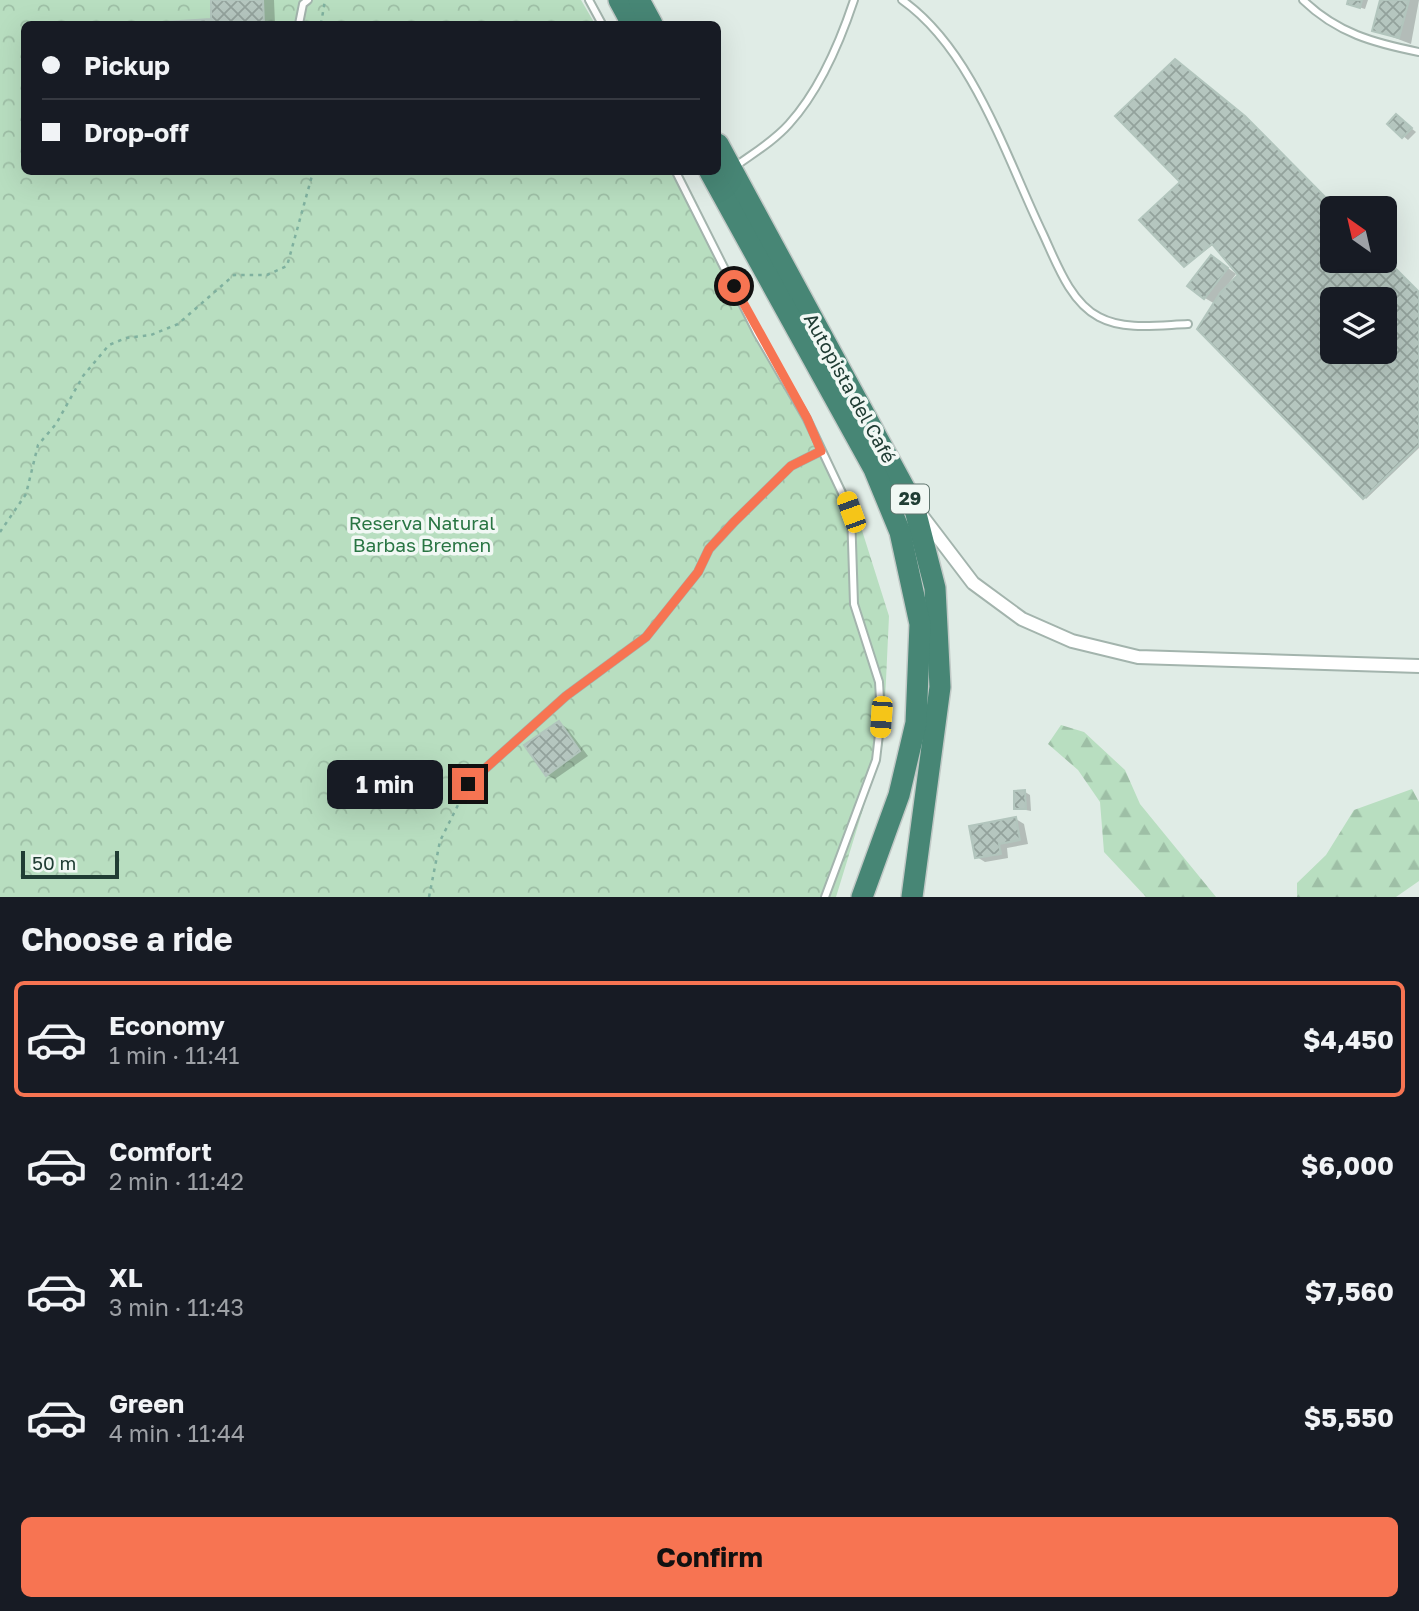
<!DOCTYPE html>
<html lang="en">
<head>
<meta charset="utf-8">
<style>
	body { margin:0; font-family:"Golos Text",sans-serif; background:#242831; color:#f1f3f6; height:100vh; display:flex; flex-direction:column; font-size:26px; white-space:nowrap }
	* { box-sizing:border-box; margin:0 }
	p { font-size:23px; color:#9ea1a6 }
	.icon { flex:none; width:38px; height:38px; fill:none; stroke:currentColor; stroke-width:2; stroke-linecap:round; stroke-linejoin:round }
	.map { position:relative; height:897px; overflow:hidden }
	.side { display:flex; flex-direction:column; background:#171b24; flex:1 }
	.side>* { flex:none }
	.top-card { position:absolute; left:21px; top:21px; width:700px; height:154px; border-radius:10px; box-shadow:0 7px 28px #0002; display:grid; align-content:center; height:154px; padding:0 21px; background:#171b24 }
	.needle { width:46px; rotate:326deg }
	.tools { position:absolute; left:1320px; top:196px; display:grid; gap:14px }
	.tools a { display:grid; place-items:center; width:77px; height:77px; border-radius:10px; background:#171b24; box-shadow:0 7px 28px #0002; font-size:35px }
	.scale { position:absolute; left:21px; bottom:18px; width:98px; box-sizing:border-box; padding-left:7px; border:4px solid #203d34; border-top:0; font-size:19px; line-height:24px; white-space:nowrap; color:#203d34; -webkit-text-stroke:5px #f1f8f4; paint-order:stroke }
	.end { position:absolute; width:32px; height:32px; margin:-16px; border:9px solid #f77452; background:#111; box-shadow:0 0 0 4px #111 }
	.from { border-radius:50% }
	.bubble { position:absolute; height:49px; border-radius:10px; background:#171b24; box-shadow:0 7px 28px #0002; font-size:23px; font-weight:700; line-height:49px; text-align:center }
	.car { position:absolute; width:21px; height:42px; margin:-21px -10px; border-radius:9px; box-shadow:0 0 5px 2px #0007; background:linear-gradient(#f5c518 24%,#345 0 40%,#f5c518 0 76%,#345 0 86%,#f5c518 0) }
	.top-card b { display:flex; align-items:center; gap:24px; height:66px; font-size:26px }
	.top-card b+b { border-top:2px solid #363941 }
	.top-card i { width:18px; height:18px; background:#f1f3f6 }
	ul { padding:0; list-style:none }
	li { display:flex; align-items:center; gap:21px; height:116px; margin:0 14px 10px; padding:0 7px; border:4px solid transparent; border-radius:10px }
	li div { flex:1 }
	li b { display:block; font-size:26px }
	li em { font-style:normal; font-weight:700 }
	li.current { border-color:#f77452 }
	li>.icon { width:63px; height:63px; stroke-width:1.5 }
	h2 { padding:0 21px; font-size:32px; line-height:84px }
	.button { display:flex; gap:14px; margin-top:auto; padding:14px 21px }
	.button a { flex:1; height:80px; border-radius:10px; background:#f77452; color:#111; font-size:28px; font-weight:700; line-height:80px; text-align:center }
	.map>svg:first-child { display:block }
</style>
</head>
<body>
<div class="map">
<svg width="1419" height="897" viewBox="0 0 1419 897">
	<defs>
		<pattern id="forest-firs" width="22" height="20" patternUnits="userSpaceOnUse" patternTransform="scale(1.75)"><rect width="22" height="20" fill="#b8dec0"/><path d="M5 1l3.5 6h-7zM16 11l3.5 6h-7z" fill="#9ebfa6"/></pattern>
		<pattern id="park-crowns" width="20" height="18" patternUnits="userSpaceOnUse" patternTransform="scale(1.75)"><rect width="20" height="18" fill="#b8dec0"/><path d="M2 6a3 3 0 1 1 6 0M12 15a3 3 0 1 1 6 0" fill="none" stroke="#9ebfa6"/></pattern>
		<pattern id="building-cross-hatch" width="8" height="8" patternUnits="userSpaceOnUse" patternTransform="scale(1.75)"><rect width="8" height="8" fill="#b5c6bf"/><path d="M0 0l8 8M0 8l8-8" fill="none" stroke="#93a29c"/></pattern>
	</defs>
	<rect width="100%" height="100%" fill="#e0ece6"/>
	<g fill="url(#forest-firs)">
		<polygon points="1061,725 1084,732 1125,770 1140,804 1216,897 1146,897 1104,852 1100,802 1078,770 1048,744"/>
		<polygon points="1412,789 1419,802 1419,881 1396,897 1297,897 1297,883 1326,855 1354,810"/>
	</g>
	<polygon fill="url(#park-crowns)" points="0,0 581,0 595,24 24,24 24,172 675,172 854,505 889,616 883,744 836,897 0,897"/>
	<g fill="#0003" fill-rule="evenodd">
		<polygon points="212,0 274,0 275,24 136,24 213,21"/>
		<polygon points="1350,0 1368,0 1365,9 1349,4"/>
		<polygon points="1382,0 1419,0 1411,44 1374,30"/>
		<polygon points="1396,116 1416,132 1408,140 1389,124"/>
		<path d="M1247 120 1335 208H1332V261H1384L1419 293V448L1366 499 1199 329 1215 304 1205 298 1220 262 1236 274 1229 283 1231 284 1242 280 1214 244 1185 266ZM1332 299H1384V352H1332Z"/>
		<polygon points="559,723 567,728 588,756 555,779 547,775"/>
		<polygon points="1025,792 1030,795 1031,811 1016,808"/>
		<polygon points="1016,819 1024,824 1028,844 1007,848 1008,858 985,862 977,857"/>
	</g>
	<g fill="url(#building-cross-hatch)" stroke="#b2c5bd" stroke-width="2" fill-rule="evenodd">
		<polygon points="211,0 263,0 264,24 134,24 211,19"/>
		<polygon points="1348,0 1362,0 1360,8 1347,4"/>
		<polygon points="1380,0 1409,0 1399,38 1372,31"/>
		<path d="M1175 59 1245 116 1336 208H1332V261H1384V257L1419 292V445L1363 499 1197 329 1220 293 1238 275 1212 244 1184 267 1139 220 1180 182 1115 116ZM1332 299H1384V352H1332Z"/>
		<polygon points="1396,114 1412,128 1402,138 1387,124"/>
		<polygon points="1211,255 1228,268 1204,299 1187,286"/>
		<polygon points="559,721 580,751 546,776 524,745"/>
		<polygon points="1025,790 1026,809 1014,809 1014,791"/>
		<polygon points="1016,817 1020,840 999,844 1001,854 975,858 969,826"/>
	</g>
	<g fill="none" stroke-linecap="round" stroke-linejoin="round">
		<g stroke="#a3b4ad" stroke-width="10">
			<g id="service">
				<polyline points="589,0 602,24"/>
				<path d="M902 0C973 50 1006 157 1043 234 1056 262 1070 302 1099 317 1125 331 1160 325 1188 324"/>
				<path d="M1303 0C1337 33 1374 43 1419 52"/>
				<polyline points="299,24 303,4 308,0"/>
				<path d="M733 168C752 154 773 142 789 124 819 91 840 42 854 0"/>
				<polyline points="676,172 757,333 807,419 851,512 854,604 879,682 881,717 876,760 825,897"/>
				<polyline points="468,784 566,696 646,637 698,572 709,549 734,522 791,466 821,451"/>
			</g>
		</g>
		<g stroke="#a3b4ad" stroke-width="16">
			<polyline id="minor" points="922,516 973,583 1022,619 1072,641 1138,657 1419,666"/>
		</g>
		<g stroke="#c1c9c6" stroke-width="24">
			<g id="trunk">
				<polyline points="619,0 632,24"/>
				<polyline points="639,0 652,24"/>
				<polyline points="718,144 914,506 935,588 940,687 912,897"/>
				<polyline points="710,172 874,469 900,532 920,624 916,723 899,795 862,897"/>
			</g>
		</g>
		<g stroke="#7fb19f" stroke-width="2.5" stroke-dasharray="3.5 5" stroke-linecap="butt">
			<polyline points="321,24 325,0"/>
			<polyline points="0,532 26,494 38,445 56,424 83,376 109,345 126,338 151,335 178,324 234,275 267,275 287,266 313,172"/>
			<polyline points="429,897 440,841 465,791"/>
		</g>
		<use href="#service" stroke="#fff" stroke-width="6"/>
		<use href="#minor" stroke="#fff" stroke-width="12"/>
		<use href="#trunk" stroke="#478675" stroke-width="21"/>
	</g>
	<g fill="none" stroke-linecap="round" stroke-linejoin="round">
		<polyline stroke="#f77452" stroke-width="9" points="468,784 566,696 646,637 698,572 709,549 734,522 791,466 821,451 807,418 734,286"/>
	</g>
	<g text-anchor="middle" stroke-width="7" stroke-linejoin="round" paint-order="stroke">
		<rect fill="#f1f8f4" stroke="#5f756e" stroke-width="2" x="891" y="484.5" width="38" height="29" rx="5"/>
		<g font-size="18" font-weight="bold" fill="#203d34">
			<text x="910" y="505">29</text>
		</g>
		<g font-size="19" fill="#203d34" stroke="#f1f8f4">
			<text transform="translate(850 388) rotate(61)" y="7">Autopista del Café</text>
		</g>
		<g font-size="19" fill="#297543" stroke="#f1f8f4">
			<text x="422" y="530">Reserva Natural<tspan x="422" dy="22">Barbas Bremen</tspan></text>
		</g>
	</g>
</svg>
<div class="tools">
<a><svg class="needle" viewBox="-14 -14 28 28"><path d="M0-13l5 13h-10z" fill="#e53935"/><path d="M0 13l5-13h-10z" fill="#9ea1a6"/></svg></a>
<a><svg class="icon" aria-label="layers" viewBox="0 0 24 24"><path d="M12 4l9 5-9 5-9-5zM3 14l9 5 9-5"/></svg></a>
</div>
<div class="scale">50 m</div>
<i class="end from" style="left:734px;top:286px"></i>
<i class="end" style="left:468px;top:784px"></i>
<div class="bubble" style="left:327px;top:760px;width:116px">1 min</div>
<i class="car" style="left:851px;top:512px;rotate:340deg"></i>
<i class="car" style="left:881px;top:717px;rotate:184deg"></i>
<div class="top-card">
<b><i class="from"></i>Pickup</b>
<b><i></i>Drop-off</b>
</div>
</div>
<section class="side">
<h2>Choose a ride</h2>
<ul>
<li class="current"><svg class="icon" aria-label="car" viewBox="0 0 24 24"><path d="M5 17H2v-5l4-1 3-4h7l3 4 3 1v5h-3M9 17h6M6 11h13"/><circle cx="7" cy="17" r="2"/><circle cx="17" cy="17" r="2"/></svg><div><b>Economy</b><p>1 min · 11:41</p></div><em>$4,450</em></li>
<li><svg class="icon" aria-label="car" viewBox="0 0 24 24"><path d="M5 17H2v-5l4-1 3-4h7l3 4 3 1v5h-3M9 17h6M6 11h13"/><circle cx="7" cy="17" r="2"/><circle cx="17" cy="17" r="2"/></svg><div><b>Comfort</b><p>2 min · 11:42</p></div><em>$6,000</em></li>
<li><svg class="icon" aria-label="car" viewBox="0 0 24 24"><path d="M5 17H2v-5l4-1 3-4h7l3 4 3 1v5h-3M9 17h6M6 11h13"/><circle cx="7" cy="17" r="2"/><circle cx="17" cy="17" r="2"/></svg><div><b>XL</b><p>3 min · 11:43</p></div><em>$7,560</em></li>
<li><svg class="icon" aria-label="car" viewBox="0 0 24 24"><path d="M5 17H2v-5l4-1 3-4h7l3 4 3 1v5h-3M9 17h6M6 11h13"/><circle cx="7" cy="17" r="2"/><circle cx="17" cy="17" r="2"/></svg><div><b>Green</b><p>4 min · 11:44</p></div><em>$5,550</em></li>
</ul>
<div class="button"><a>Confirm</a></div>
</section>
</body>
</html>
